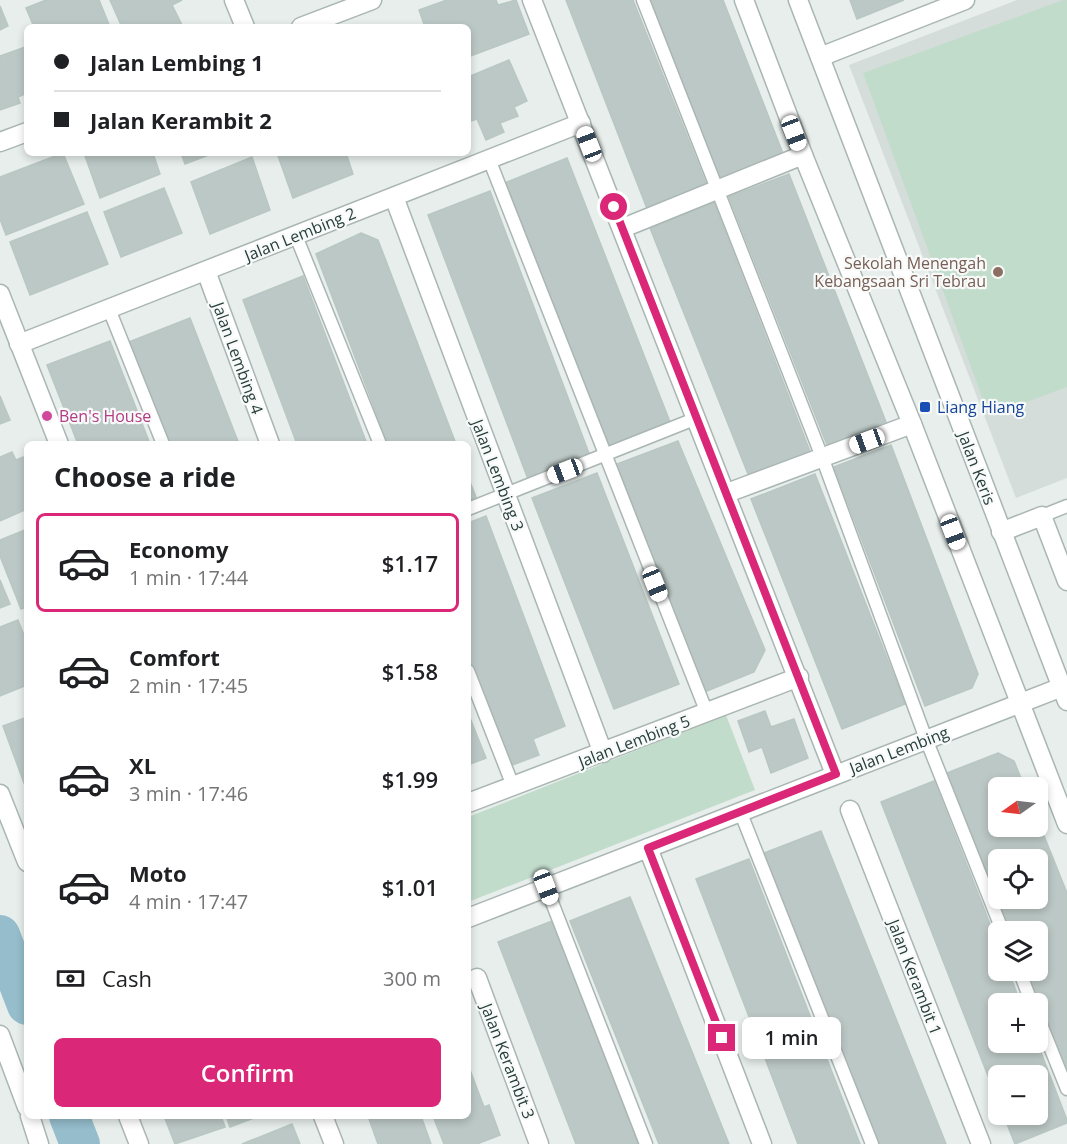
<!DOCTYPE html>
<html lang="en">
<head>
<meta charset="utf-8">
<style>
	body { margin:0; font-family:"Open Sans",sans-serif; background:#f2f2f2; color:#202124; height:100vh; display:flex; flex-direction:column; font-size:22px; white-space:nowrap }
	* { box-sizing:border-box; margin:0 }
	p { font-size:20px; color:#757577 }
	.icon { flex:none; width:33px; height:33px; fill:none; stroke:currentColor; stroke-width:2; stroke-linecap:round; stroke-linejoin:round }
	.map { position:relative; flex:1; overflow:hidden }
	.drawer { position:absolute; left:24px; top:441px; width:447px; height:678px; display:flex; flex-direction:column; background:#fff; border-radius:9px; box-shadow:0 3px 9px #0003 }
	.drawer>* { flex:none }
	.banner { position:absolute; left:24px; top:24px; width:447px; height:132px; border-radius:9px; box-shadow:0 3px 9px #0003; display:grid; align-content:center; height:132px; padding:0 30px; background:#fff }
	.needle { width:39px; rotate:256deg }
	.controls { position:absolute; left:988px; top:777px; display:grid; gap:12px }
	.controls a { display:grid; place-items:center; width:60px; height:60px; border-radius:9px; background:#fff; box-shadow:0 3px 9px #0003; font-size:30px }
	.end { position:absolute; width:27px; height:27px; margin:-14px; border:8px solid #db2777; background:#fff; box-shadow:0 0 0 3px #fff }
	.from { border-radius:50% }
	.bubble { position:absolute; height:42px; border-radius:9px; background:#fff; box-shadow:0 3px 9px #0003; font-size:20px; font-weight:600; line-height:42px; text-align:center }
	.car { position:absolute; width:18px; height:36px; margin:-18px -9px; border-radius:8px; box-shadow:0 0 4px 2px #0007; background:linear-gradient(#fff 24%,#345 0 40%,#fff 0 76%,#345 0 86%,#fff 0) }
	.banner b { display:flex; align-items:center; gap:21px; height:57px; font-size:22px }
	.banner b+b { border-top:2px solid #e0e0e0 }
	.banner i { width:15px; height:15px; background:#202124 }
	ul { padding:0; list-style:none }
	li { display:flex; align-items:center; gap:18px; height:99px; margin:0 12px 9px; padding:0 18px; border:3px solid transparent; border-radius:9px }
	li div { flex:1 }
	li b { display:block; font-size:22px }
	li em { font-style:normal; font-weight:600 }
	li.active { border-color:#db2777 }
	li>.icon { width:54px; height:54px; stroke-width:1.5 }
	h2 { padding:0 30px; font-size:27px; line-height:72px }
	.pay { display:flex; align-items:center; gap:15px; height:66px; padding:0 30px; font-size:22px }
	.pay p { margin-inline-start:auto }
	.button { display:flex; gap:12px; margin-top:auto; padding:12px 30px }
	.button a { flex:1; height:69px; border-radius:9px; background:#db2777; color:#fff; font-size:24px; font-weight:600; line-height:69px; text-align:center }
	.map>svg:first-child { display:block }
</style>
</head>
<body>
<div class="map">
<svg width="1067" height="1144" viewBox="0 0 1067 1144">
	<rect width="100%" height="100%" fill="#e7eeeb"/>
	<polygon fill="#d5dddb" points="1017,0 1067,0 1067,478 1016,498 849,65"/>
	<g fill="#c2dccc">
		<polygon points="1063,0 1067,0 1067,387 989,416 863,73"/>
		<polygon points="726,715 755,790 468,902 468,817"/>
	</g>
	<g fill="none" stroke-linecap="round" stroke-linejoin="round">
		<g stroke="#95bdcc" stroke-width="40">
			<polyline points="0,935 27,1005"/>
			<polyline points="69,1116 80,1144"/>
		</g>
	</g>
	<g fill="#bcc8c5" stroke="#b9c7c3" stroke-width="1.5" fill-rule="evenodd">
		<polygon points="46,0 99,0 110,27 34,27 26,8"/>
		<polygon points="110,0 182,0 172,5 183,27 122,27"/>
		<polygon points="447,0 496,0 498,5 516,0 529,34 468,57 468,27 425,27 419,10"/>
		<polygon points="566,0 633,0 707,186 648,211"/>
		<polygon points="648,0 723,0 784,156 721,182"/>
		<polygon points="850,0 904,0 857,19"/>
		<polygon points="0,6 8,26 0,30"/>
		<polygon points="25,47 27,93 18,97 20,103 0,110 0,56"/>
		<polygon points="509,60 527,101 514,107 518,116 500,123 504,132 486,140 477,119 468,122 468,77"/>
		<polygon points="63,153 84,204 6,235 0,219 0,177"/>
		<polygon points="84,153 153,153 160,174 100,198"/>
		<polygon points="181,153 214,153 185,164"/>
		<polygon points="277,153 346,153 353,174 293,198"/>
		<polygon points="252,157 270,210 210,234 191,182"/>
		<polygon points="567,158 670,422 605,448 502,184"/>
		<polygon points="789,174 888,427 829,450 729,197"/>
		<polygon points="164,188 182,233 121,257 104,212"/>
		<polygon points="490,191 590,456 528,479 428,215"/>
		<polygon points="714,203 811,454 750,479 650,228"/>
		<polygon points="87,212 108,264 30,295 10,242"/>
		<polygon points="361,233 378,240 456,444 388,444 316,254"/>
		<polygon points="303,276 367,444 297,444 243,300"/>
		<polygon points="190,318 239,444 168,444 129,342"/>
		<polygon points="110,341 150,444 78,444 47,365"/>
		<polygon points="0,396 10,420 0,424"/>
		<polygon points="678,441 765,650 754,672 702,693 612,466"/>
		<polygon points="891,445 978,674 972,688 925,706 834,467"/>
		<polygon points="12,452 16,460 23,457 27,468 27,509 0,521 0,457"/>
		<polygon points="597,473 679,684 614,709 532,498"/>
		<polygon points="815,474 905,704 842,729 751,499"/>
		<polygon points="468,477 476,497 468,501"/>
		<polygon points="486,516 565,726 533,739 539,755 507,767 468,662 468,523"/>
		<polygon points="27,529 27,607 21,609 0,556 0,540"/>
		<polygon points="0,580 10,604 0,608"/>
		<polygon points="18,620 27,643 27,685 0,696 0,627"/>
		<polygon points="765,711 771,727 794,719 808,758 771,773 762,747 749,752 738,721"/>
		<polygon points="468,713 486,758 468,765"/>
		<polygon points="27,717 27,782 24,783 3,726"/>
		<path d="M998 753 1014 761 1025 788H999V826H1038V821L1067 893V1072L1026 970H1038V932H1011L947 773ZM999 860H1038V898H999Z"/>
		<polygon points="934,781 999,947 999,970 1008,970 1021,1004 999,1004 999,1042 1037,1042 1067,1120 1067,1123 1015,1144 1003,1114 1038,1114 1038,1076 999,1076 999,1104 881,802"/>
		<polygon points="821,831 946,1144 873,1144 759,855"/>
		<polygon points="749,859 860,1144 798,1144 696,879"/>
		<polygon points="630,897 729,1144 659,1144 570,921"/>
		<polygon points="552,921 638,1144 576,1144 498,942"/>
		<polygon points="470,1070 484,1107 489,1105 500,1135 477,1144 444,1144 433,1116 468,1116"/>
		<polygon points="164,1116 221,1116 225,1127 175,1144"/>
		<polygon points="226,1116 259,1116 230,1127"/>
		<polygon points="377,1116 421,1116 431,1144 378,1144 369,1119"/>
		<polygon points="292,1124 300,1144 242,1144"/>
	</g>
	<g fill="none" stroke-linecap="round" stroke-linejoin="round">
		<g stroke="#aab6b3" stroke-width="15">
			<g id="service">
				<polyline points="643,0 822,457 926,739 1003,932"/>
				<polyline points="489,159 707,713"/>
				<polyline points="296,236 380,444"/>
				<polyline points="109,309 163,444"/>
				<polyline points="468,509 697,418"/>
				<polyline points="1042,516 1067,506"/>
				<polyline points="468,671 513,786"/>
				<polyline points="740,811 872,1144"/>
				<polyline points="546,887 646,1144"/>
				<polyline points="1019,970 1032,1004"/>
				<polyline points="1038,1017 1067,1089"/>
			</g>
		</g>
		<g stroke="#aab6b3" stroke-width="21">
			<g id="minor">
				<polyline points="234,0 245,27"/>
				<polyline points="532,0 835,774"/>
				<polyline points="744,0 803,155 912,424 1067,824"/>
				<polyline points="301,27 372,0"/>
				<polyline points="820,57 965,0"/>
				<polyline points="0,142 27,132"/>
				<polyline points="394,197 603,753"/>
				<polyline points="623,228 803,155"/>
				<polyline points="206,271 270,444"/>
				<polyline points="0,294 59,444"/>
				<polyline points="19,344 581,123"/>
				<polyline points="727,493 912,424"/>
				<polyline points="1001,532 1042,516 1067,581"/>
				<polyline points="0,794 27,862"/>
				<polyline points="468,803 799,677"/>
				<polyline points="850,810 981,1144"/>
				<polyline points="648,848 762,1144"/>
				<polyline points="468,918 1062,687"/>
				<polyline points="477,978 539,1144"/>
				<polyline points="0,1035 27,1107"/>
				<polyline points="30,1116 39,1144"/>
				<polyline points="128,1116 139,1144"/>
				<polyline points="323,1116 334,1144"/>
			</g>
		</g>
		<g stroke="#aab6b3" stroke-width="21">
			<polyline id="tertiary" points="798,0 1067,701"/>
		</g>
		<use href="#service" stroke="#fff" stroke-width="12"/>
		<use href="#minor" stroke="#fff" stroke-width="18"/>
		<use href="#tertiary" stroke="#fff" stroke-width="18"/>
	</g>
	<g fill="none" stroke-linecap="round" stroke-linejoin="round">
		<polyline stroke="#db2777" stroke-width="8" points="614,207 836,774 648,848 722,1038"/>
	</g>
	<circle fill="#8d6e63" stroke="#f7faf9" stroke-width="2" cx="998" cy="272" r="6"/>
	<rect fill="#1a4fb4" stroke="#f7faf9" stroke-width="2" x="919" y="401" width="12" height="12" rx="3"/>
	<circle fill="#d1479c" stroke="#f7faf9" stroke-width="2" cx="47" cy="416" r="6"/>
	<g text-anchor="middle" stroke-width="4.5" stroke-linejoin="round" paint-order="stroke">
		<g font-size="16" fill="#273e3b" stroke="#f7faf9">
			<text transform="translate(300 234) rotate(-22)" y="6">Jalan Lembing 2</text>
			<text transform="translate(238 358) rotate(70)" y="6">Jalan Lembing 4</text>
			<text transform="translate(977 468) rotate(69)" y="6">Jalan Keris</text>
			<text transform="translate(498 475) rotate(69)" y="6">Jalan Lembing 3</text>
			<text transform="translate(634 741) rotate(-21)" y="6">Jalan Lembing 5</text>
			<text transform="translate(899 750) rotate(-21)" y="6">Jalan Lembing</text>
			<text transform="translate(915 977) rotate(69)" y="6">Jalan Kerambit 1</text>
			<text transform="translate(508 1061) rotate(69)" y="6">Jalan Kerambit 3</text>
		</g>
		<g font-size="16" fill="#785e54" stroke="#f7faf9" text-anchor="end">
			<text x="986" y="269">Sekolah Menengah<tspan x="986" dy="18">Kebangsaan Sri Tebrau</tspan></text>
		</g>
		<g font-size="16" fill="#164399" stroke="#f7faf9" text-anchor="start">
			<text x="937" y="413">Liang Hiang</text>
		</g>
		<g font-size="16" fill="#b23c85" stroke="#f7faf9" text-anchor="start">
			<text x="59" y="422">Ben's House</text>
		</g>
	</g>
</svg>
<div class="controls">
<a><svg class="needle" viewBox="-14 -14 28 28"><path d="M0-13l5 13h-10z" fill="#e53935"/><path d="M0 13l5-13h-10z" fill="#757577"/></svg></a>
<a><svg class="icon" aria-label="locate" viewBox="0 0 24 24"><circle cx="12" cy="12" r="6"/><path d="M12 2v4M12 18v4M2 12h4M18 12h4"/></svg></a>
<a><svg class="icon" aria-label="layers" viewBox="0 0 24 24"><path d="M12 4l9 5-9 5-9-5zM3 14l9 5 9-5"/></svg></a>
<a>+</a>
<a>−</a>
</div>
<i class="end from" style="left:614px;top:207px"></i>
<i class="end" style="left:722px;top:1038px"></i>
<div class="bubble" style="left:742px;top:1017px;width:99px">1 min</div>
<i class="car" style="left:794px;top:133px;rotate:159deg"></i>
<i class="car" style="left:589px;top:144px;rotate:339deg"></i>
<i class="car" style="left:867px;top:441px;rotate:250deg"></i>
<i class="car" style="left:565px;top:471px;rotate:249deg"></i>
<i class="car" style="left:953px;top:532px;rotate:159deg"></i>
<i class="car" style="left:655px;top:584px;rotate:158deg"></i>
<i class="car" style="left:546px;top:887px;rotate:159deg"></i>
<div class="banner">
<b><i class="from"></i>Jalan Lembing 1</b>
<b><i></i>Jalan Kerambit 2</b>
</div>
<section class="drawer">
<h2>Choose a ride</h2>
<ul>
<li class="active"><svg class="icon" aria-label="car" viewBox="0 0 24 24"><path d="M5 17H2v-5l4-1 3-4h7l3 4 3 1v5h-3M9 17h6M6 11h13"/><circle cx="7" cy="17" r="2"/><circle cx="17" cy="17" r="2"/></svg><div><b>Economy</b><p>1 min · 17:44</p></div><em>$1.17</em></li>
<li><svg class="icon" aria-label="car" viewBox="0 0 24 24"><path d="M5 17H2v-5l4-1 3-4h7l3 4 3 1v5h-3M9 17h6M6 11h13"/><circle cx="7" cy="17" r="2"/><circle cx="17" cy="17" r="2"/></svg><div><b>Comfort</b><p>2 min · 17:45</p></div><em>$1.58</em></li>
<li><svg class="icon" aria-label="car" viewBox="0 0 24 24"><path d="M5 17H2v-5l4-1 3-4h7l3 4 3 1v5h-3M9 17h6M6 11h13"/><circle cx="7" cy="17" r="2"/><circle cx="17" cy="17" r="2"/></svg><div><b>XL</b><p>3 min · 17:46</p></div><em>$1.99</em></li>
<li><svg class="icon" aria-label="car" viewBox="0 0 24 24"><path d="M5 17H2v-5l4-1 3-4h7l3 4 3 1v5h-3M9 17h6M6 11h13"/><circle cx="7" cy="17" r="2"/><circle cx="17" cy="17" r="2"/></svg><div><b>Moto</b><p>4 min · 17:47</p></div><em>$1.01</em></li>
</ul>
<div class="pay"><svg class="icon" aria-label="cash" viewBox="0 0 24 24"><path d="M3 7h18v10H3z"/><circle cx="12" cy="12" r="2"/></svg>Cash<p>300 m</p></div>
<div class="button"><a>Confirm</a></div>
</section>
</div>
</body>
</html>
